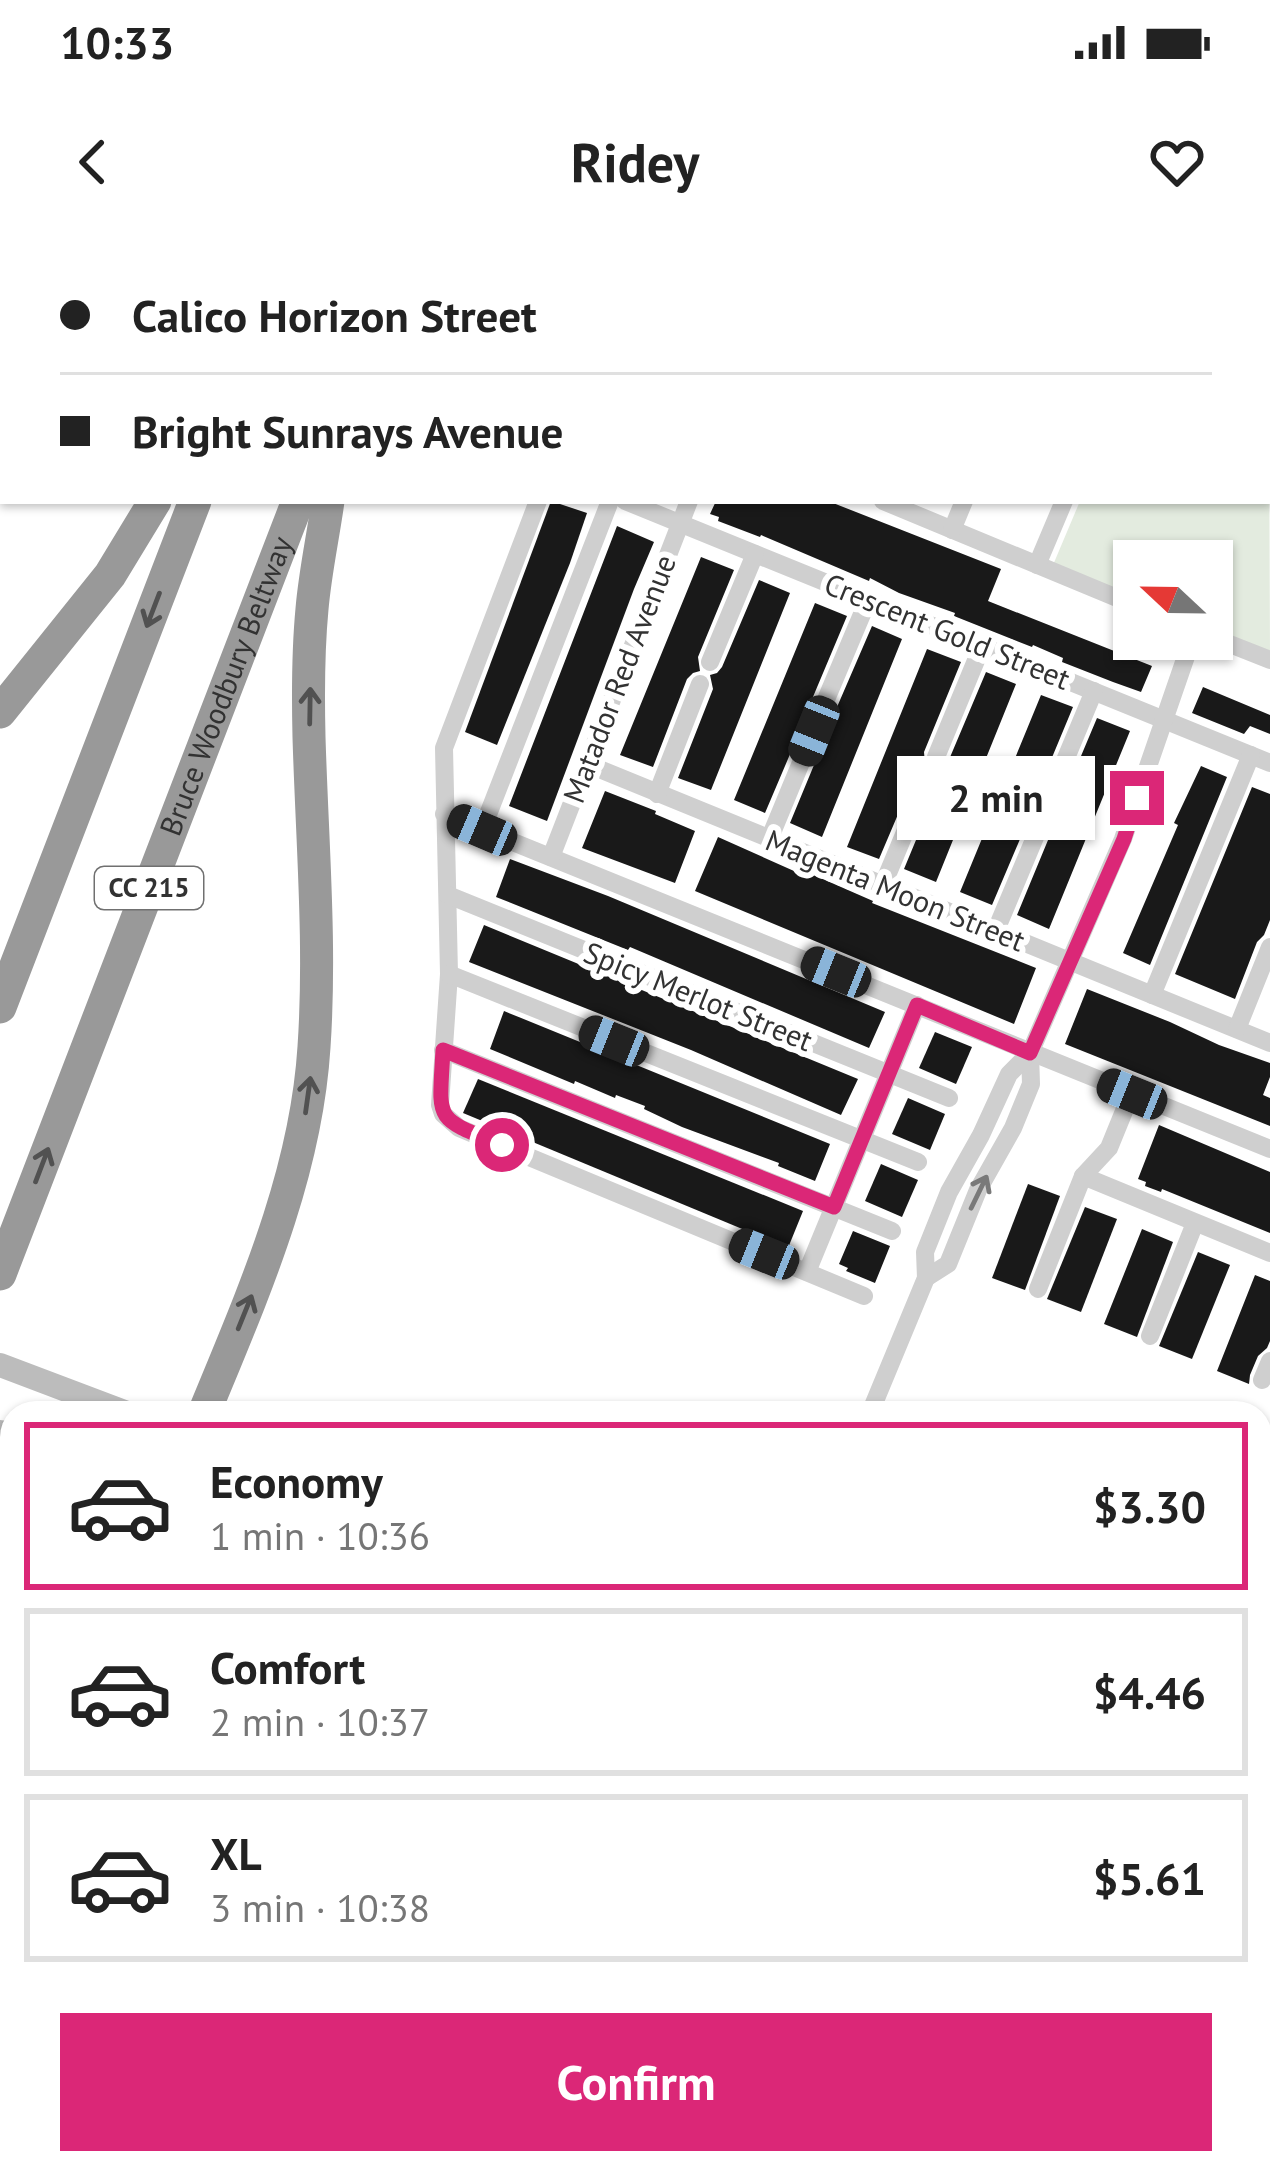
<!DOCTYPE html>
<html lang="en">
<head>
<meta charset="utf-8">
<style>
	body { margin:0; font-family:"PT Sans",sans-serif; background:#f6f6f6; color:#222; height:100vh; display:flex; flex-direction:column; font-size:45px; white-space:nowrap }
	* { box-sizing:border-box; margin:0 }
	p { font-size:39px; color:#767676 }
	.icon { flex:none; width:66px; height:66px; fill:none; stroke:currentColor; stroke-width:2; stroke-linecap:round; stroke-linejoin:round }
	.map { position:relative; flex:1; overflow:hidden }
	.side { position:absolute; left:0px; top:1161px; width:1272px; height:774px; display:flex; flex-direction:column; background:#fff; border-radius:36px 36px 0 0; box-shadow:0 3px 9px #0004 }
	.side>* { flex:none }
	.hud { position:absolute; left:0px; top:0px; width:1272px; height:264px; box-shadow:0 3px 9px #0004; display:grid; align-content:center; height:264px; padding:0 60px; background:#fff }
	.needle { width:78px; rotate:292deg }
	.buttons { position:absolute; left:1113px; top:300px; display:grid; gap:24px }
	.buttons a { display:grid; place-items:center; width:120px; height:120px; border-radius:0px; background:#fff; box-shadow:0 3px 9px #0004; font-size:60px }
	.end { position:absolute; width:54px; height:54px; margin:-27px; border:15px solid #db2777; background:#fff; box-shadow:0 0 0 6px #fff }
	.from { border-radius:50% }
	.bubble { position:absolute; height:84px; border-radius:0px; background:#fff; box-shadow:0 3px 9px #0004; font-size:39px; font-weight:600; line-height:84px; text-align:center }
	.car { position:absolute; width:36px; height:72px; margin:-36px -18px; border-radius:15px; box-shadow:0 0 9px 3px #0007; background:linear-gradient(#222 24%,#8ab4d8 0 40%,#222 0 76%,#8ab4d8 0 86%,#222 0) }
	.hud b { display:flex; align-items:center; gap:42px; height:114px; font-size:45px }
	.hud b+b { border-top:3px solid #e0e0e0 }
	.hud i { width:30px; height:30px; background:#222 }
	ul { padding:21px 0 0; list-style:none }
	li { display:flex; align-items:center; gap:36px; height:168px; margin:0 24px 18px; padding:0 36px; border:6px solid #e0e0e0; border-radius:0px }
	li div { flex:1 }
	li b { display:block; font-size:45px }
	li em { font-style:normal; font-weight:600 }
	li.current { border-color:#db2777 }
	li>.icon { width:108px; height:108px; stroke-width:1.5 }
	.primary-button { display:flex; gap:24px; margin-top:auto; padding:24px 60px }
	.primary-button a { flex:1; height:138px; border-radius:0px; background:#db2777; color:#fff; font-size:48px; font-weight:600; line-height:138px; text-align:center }
	.status { display:flex; justify-content:space-between; align-items:center; height:84px; padding:0 60px; background:#fff; direction:ltr }
	.status svg { height:33px; fill:currentColor }
	header { display:flex; justify-content:space-between; align-items:center; height:156px; padding:0 60px; background:#fff; font-size:54px; font-weight:600 }
	.map>svg:first-child { display:block }
</style>
</head>
<body>
<div class="status"><b>10:33</b><svg viewBox="0 0 49 12"><path d="M0 12V9h3v3zM5 12V6h3v6zM10 12V3h3v9zM15 12V0h3v12zM26 1h20v11H26zM47 4h2v5h-2z"/></svg></div>
<header><svg class="icon" aria-label="back" viewBox="0 0 24 24"><path d="M15 5l-7 7 7 7"/></svg>Ridey<svg class="icon" aria-label="heart" viewBox="0 0 24 24"><path d="M12 20l-8-8c-3-5 5-10 8-4 3-6 11-1 8 4z"/></svg></header>
<div class="map">
<svg width="1270" height="1935" viewBox="0 0 1270 1935">
	<rect width="100%" height="100%" fill="#fff"/>
	<polygon fill="#e3ebdf" points="1269,159 1270,414 1212,390 1212,321 1134,321 1134,358 1053,325 1080,261 1269,261"/>
	<g fill="#191919">
		<polygon points="551,261 587,273 570,323 497,505 465,492"/>
		<polygon points="716,261 828,261 1001,329 988,361 1152,426 1141,452 1113,442 1062,422 1063,418 1033,405 1032,407 954,376 955,373 899,353 870,338 869,341 761,295 760,297 718,281 719,277 710,274"/>
		<polygon points="617,286 654,302 634,349 547,581 509,566"/>
		<polygon points="701,317 734,330 698,417 700,431 693,433 687,439 653,527 620,515"/>
		<polygon points="759,340 790,353 711,550 678,538 713,449 710,435 717,433 722,427"/>
		<polygon points="815,363 847,376 810,464 812,478 802,486 765,573 734,560"/>
		<polygon points="872,386 902,399 822,597 790,583 826,496 824,482 834,474"/>
		<polygon points="927,409 961,422 924,512 925,524 916,532 879,619 847,607"/>
		<polygon points="986,432 1016,444 936,642 904,629 940,542 939,530 948,522"/>
		<polygon points="1203,447 1270,475 1270,494 1250,486 1244,494 1192,473"/>
		<polygon points="1041,455 1073,467 1036,556 1038,570 1029,578 992,665 960,652"/>
		<polygon points="1097,478 1130,491 1049,689 1017,675 1053,588 1051,574 1060,566"/>
		<polygon points="1201,526 1227,537 1150,725 1123,713 1178,585 1174,583"/>
		<polygon points="1252,547 1270,554 1270,680 1264,695 1257,702 1235,759 1175,734"/>
		<polygon points="605,551 656,571 655,574 695,591 675,643 582,608"/>
		<polygon points="718,597 794,631 795,628 809,633 873,661 872,663 1036,728 1014,784 695,651"/>
		<polygon points="510,619 608,656 885,772 869,808 630,707 628,710 496,657"/>
		<polygon points="484,685 858,839 841,875 691,810 469,722"/>
		<polygon points="1087,749 1170,782 1219,805 1270,823 1270,837 1263,855 1270,858 1270,886 1065,804"/>
		<polygon points="504,771 830,904 815,941 778,926 779,923 682,887 644,869 645,866 616,855 615,858 575,841 574,844 490,809"/>
		<polygon points="935,792 972,807 956,844 919,828"/>
		<polygon points="478,839 803,971 788,1008 463,873"/>
		<polygon points="908,858 945,874 930,910 892,894"/>
		<polygon points="1159,885 1270,932 1270,993 1162,949 1161,952 1145,946 1146,942 1138,939"/>
		<polygon points="881,924 918,940 902,977 865,961"/>
		<polygon points="1028,944 1060,956 1025,1050 992,1038"/>
		<polygon points="1085,967 1117,979 1081,1072 1047,1059"/>
		<polygon points="1142,989 1173,1002 1137,1097 1104,1084"/>
		<polygon points="853,991 890,1006 875,1043 846,1031 848,1028 839,1024"/>
		<polygon points="1198,1012 1230,1025 1192,1119 1159,1106"/>
		<polygon points="1255,1035 1270,1041 1270,1101 1267,1108 1258,1116 1250,1135 1249,1144 1217,1131"/>
	</g>
	<g fill="none" stroke-linecap="round" stroke-linejoin="round">
		<g stroke="#cfcfcf" stroke-width="18">
			<polyline points="925,0 933,3"/>
			<polyline points="1185,0 1192,3"/>
			<polyline points="638,3 639,0"/>
			<polyline points="710,3 711,0"/>
			<polyline points="787,3 788,0"/>
			<polyline points="870,3 871,0"/>
			<polyline points="1263,3 1265,0"/>
			<polyline points="1269,35 1270,35"/>
			<polyline points="1269,139 1270,139"/>
			<polyline points="538,261 444,508 449,734 440,865 443,874 459,888 864,1056"/>
			<polyline points="625,261 1270,523"/>
			<polyline points="883,261 1134,365"/>
			<polyline points="952,290 964,261"/>
			<polyline points="1037,325 1064,261"/>
			<polyline points="1212,397 1270,420"/>
			<polyline points="710,422 755,314"/>
			<polyline points="822,469 868,360"/>
			<polyline points="936,517 982,406"/>
			<polyline points="587,524 1270,803"/>
			<polyline points="657,554 700,444"/>
			<polyline points="1048,561 1094,451"/>
			<polyline points="444,574 1270,909"/>
			<polyline points="482,590 610,261"/>
			<polyline points="769,600 814,491"/>
			<polyline points="551,617 689,261"/>
			<polyline points="883,645 928,537"/>
			<polyline points="448,655 949,858"/>
			<polyline points="996,690 1041,583"/>
			<polyline points="449,734 918,922"/>
			<polyline points="1152,755 1251,515"/>
			<polyline points="1237,789 1270,707"/>
			<polyline points="443,810 892,991"/>
			<polyline points="1083,936 1270,1013"/>
			<polyline points="807,1032 917,765"/>
			<polyline points="926,1038 948,1024 978,950 1013,888 1031,844 1030,813"/>
			<polyline points="1038,1049 1083,936 1109,908 1131,854"/>
			<polyline points="1150,1096 1195,983"/>
			<polyline points="1262,1140 1270,1121"/>
			<polyline points="870,1173 926,1038 925,1012 949,952 981,895 1009,834 1030,813 1123,599 1192,399"/>
			<polyline points="0,1896 12,1878"/>
			<polyline points="148,1923 179,1935"/>
			<polyline points="895,1923 924,1935"/>
			<polyline points="1137,1935 1142,1923"/>
		</g>
		<g stroke="#bcbcbc" stroke-width="24">
			<polyline points="0,1125 127,1173"/>
			<polyline points="0,1192 12,1196"/>
			<polyline points="1260,1622 1270,1626"/>
			<polyline points="1260,1669 1270,1673"/>
		</g>
		<g stroke="#999" stroke-width="33">
			<polyline points="284,3 286,0"/>
			<polyline points="397,3 398,0"/>
			<polyline points="0,472 110,335 155,261"/>
			<polyline points="0,767 195,261"/>
			<path id="s1" d="M0 1034 298 261"/>
			<path d="M204 1173C252 1056 306 936 314 807 321 704 312 600 309 497 308 455 308 411 312 369 315 333 323 297 328 261"/>
			<polyline points="0,1596 12,1580"/>
		</g>
	</g>
	<defs><path id="oneway-shaft" d="M-6 0H5M1.5-3L5.5 0L1.5 3" fill="none" stroke-width="1.6" stroke-linecap="round" stroke-linejoin="round" transform="scale(3)"/></defs>
	<g stroke="#515151">
		<use href="#oneway-shaft" transform="translate(153 370) rotate(111)"/>
		<use href="#oneway-shaft" transform="translate(310 466) rotate(-89)"/>
		<use href="#oneway-shaft" transform="translate(308 855) rotate(-82)"/>
		<use href="#oneway-shaft" transform="translate(42 925) rotate(-69)"/>
		<use href="#oneway-shaft" transform="translate(245 1072) rotate(-68)"/>
	</g>
	<use stroke="#797979" href="#oneway-shaft" transform="translate(979 952) rotate(-64)"/>
	<g fill="none" stroke-linecap="round" stroke-linejoin="round">
		<path stroke="#db2777" stroke-width="15" d="M502 905C433 877 439 883 443 810L834 967 917 765 1030 813 1124 599 1137 558"/>
	</g>
	<g text-anchor="middle" stroke-width="12" stroke-linejoin="round" paint-order="stroke">
		<rect fill="#fff" stroke="#707070" stroke-width="3" x="95" y="627" width="108" height="42" rx="9"/>
		<g font-size="27" font-weight="bold" fill="#323232">
			<text x="149" y="657">CC 215</text>
		</g>
		<g font-size="30" fill="#323232" stroke="#fff">
			<text transform="translate(947 392) rotate(22)" y="10">Crescent Gold Street</text>
			<text transform="translate(620 439) rotate(-69)" y="10">Matador Red Avenue</text>
			<text dy="10" stroke="none"><textPath href="#s1" startOffset="630">Bruce Woodbury Beltway</textPath></text>
			<text transform="translate(895 651) rotate(22)" y="10">Magenta Moon Street</text>
			<text transform="translate(698 757) rotate(22)" y="10">Spicy Merlot Street</text>
		</g>
	</g>
</svg>
<div class="buttons">
<a><svg class="needle" viewBox="-14 -14 28 28"><path d="M0-13l5 13h-10z" fill="#e53935"/><path d="M0 13l5-13h-10z" fill="#767676"/></svg></a>
</div>
<i class="end from" style="left:502px;top:905px"></i>
<i class="end" style="left:1137px;top:558px"></i>
<div class="bubble" style="left:897px;top:516px;width:198px">2 min</div>
<i class="car" style="left:814px;top:491px;rotate:202deg"></i>
<i class="car" style="left:482px;top:590px;rotate:293deg"></i>
<i class="car" style="left:836px;top:732px;rotate:292deg"></i>
<i class="car" style="left:614px;top:801px;rotate:292deg"></i>
<i class="car" style="left:1132px;top:854px;rotate:292deg"></i>
<i class="car" style="left:764px;top:1014px;rotate:292deg"></i>
<div class="hud">
<b><i class="from"></i>Calico Horizon Street</b>
<b><i></i>Bright Sunrays Avenue</b>
</div>
<section class="side">
<ul>
<li class="current"><svg class="icon" aria-label="car" viewBox="0 0 24 24"><path d="M5 17H2v-5l4-1 3-4h7l3 4 3 1v5h-3M9 17h6M6 11h13"/><circle cx="7" cy="17" r="2"/><circle cx="17" cy="17" r="2"/></svg><div><b>Economy</b><p>1 min · 10:36</p></div><em>$3.30</em></li>
<li><svg class="icon" aria-label="car" viewBox="0 0 24 24"><path d="M5 17H2v-5l4-1 3-4h7l3 4 3 1v5h-3M9 17h6M6 11h13"/><circle cx="7" cy="17" r="2"/><circle cx="17" cy="17" r="2"/></svg><div><b>Comfort</b><p>2 min · 10:37</p></div><em>$4.46</em></li>
<li><svg class="icon" aria-label="car" viewBox="0 0 24 24"><path d="M5 17H2v-5l4-1 3-4h7l3 4 3 1v5h-3M9 17h6M6 11h13"/><circle cx="7" cy="17" r="2"/><circle cx="17" cy="17" r="2"/></svg><div><b>XL</b><p>3 min · 10:38</p></div><em>$5.61</em></li>
</ul>
<div class="primary-button"><a>Confirm</a></div>
</section>
</div>
</body>
</html>
